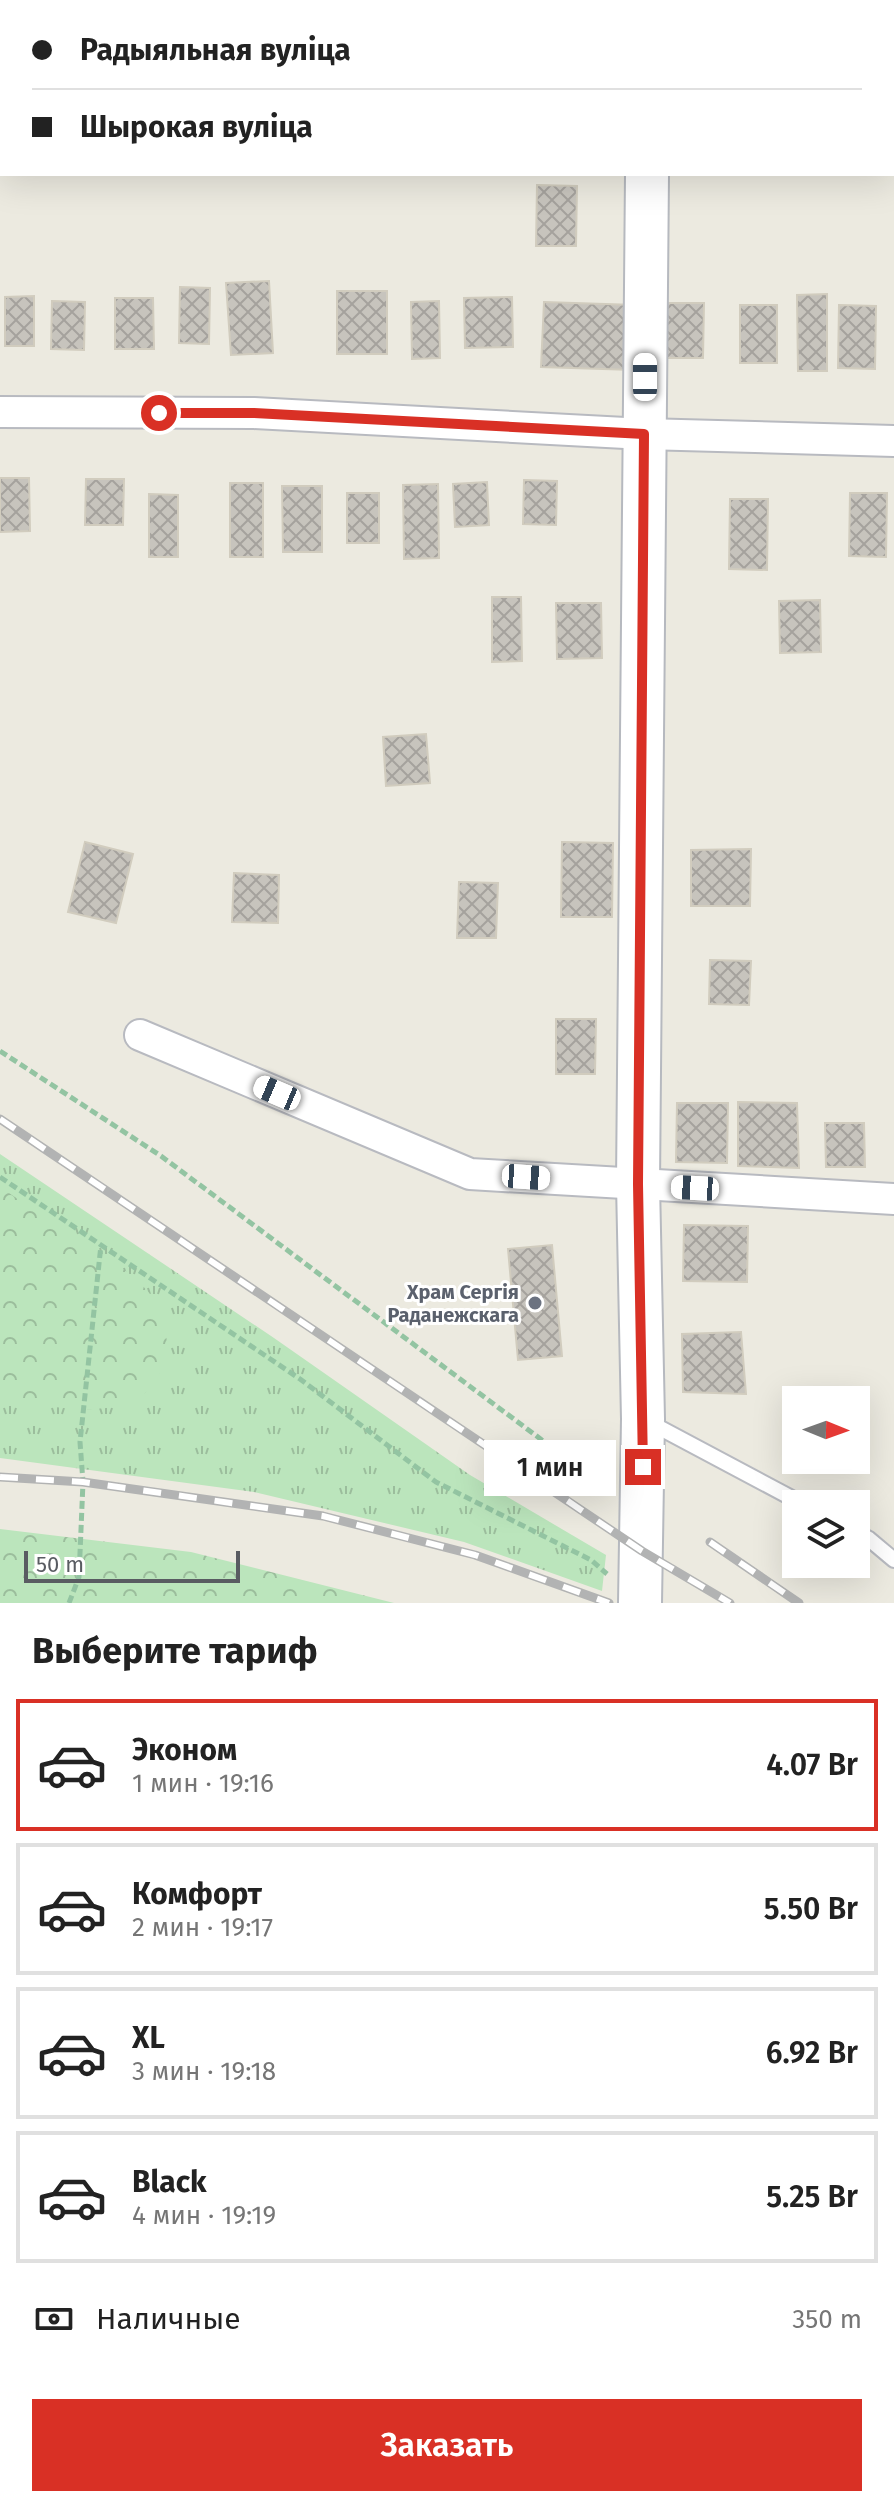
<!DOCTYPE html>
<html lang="ru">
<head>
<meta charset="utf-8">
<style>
	body { margin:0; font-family:"Fira Sans",sans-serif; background:#f6f6f6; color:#222; height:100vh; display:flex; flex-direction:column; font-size:30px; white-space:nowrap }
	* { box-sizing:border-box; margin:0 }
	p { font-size:26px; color:#767676 }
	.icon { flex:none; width:44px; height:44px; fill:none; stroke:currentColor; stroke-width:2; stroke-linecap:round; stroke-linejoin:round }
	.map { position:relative; height:1603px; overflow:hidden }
	.panel { display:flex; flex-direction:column; background:#fff; flex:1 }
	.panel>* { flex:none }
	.guide { position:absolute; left:0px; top:0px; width:894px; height:176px; box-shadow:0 8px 32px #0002; display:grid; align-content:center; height:176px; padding:0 32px; background:#fff }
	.needle { width:52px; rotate:91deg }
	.fabs { position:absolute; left:782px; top:1386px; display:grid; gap:16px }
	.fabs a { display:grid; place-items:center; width:88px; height:88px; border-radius:0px; background:#fff; box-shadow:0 8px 32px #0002; font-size:40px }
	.scale { position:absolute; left:24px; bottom:20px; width:216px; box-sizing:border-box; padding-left:8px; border:4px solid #595c62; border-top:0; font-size:22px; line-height:28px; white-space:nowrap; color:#595c62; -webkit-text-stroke:6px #fff; paint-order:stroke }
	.end { position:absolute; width:36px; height:36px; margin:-18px; border:10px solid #d93025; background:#fff; box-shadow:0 0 0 4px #fff }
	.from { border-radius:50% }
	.bubble { position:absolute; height:56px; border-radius:0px; background:#fff; box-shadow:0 8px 32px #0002; font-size:26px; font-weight:600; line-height:56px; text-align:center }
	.car { position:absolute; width:24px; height:48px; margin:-24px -12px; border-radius:10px; box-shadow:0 0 6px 2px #0007; background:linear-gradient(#fff 24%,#345 0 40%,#fff 0 76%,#345 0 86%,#fff 0) }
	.guide b { display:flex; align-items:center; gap:28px; height:76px; font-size:30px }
	.guide b+b { border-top:2px solid #e0e0e0 }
	.guide i { width:20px; height:20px; background:#222 }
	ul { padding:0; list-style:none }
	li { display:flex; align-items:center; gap:24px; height:132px; margin:0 16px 12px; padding:0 16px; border:4px solid #e0e0e0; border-radius:0px }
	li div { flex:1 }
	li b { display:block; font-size:30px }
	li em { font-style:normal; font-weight:600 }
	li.selected { border-color:#d93025 }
	li>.icon { width:72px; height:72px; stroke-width:1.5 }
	h2 { padding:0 32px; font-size:36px; line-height:96px }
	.pay { display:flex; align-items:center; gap:20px; height:88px; padding:0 32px; font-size:30px }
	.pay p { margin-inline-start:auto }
	.action { display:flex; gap:16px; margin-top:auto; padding:16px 32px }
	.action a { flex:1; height:92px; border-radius:0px; background:#d93025; color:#fff; font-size:32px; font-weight:600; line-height:92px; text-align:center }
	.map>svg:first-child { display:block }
</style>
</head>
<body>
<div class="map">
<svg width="894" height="1603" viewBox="0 0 894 1603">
	<defs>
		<pattern id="grass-tufts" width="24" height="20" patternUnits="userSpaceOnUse" patternTransform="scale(2)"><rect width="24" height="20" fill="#bbe5bc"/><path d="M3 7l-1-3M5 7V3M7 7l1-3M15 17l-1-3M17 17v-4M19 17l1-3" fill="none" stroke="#9bbd9c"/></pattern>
		<pattern id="forest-crowns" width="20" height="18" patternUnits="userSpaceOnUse" patternTransform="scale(2)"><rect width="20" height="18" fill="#bbe5bc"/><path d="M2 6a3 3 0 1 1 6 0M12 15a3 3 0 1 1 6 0" fill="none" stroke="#9bbd9c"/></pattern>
		<pattern id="building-cross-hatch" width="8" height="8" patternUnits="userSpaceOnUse" patternTransform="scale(2)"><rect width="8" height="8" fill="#c7c4bd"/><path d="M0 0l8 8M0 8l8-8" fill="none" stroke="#a5a29d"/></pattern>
	</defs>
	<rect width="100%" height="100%" fill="#eceae0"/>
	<polygon fill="url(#grass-tufts)" points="0,1154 274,1338 470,1475 606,1555 602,1591 464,1542 254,1492 0,1458"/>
	<g fill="url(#forest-crowns)">
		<path d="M0 1187C27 1205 55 1224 82 1242 106 1257 132 1272 150 1294 164 1311 170 1338 165 1358 149 1432 53 1406 0 1399Z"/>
		<polygon points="0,1529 191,1552 394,1603 0,1603"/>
	</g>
	<g fill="url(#building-cross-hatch)" stroke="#d1ccbe" stroke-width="2">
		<polygon points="537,185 577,186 576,246 536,246"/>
		<polygon points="269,281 273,353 231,355 226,283"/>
		<polygon points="180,287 210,288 209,344 179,343"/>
		<rect x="337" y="291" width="50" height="63"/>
		<polygon points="827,294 827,371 798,371 797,295"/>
		<polygon points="34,296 34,346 5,346 5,297"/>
		<polygon points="512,297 513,347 465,348 464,298"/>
		<polygon points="115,298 153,298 154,349 115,349"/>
		<polygon points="52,301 85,302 84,350 51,349"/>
		<polygon points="439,301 440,358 412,359 411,302"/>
		<polygon points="544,302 635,305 633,370 541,367"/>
		<polygon points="666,303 704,303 703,358 666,358"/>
		<rect x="740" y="305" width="37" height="58"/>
		<polygon points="839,305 876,306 875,369 838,368"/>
		<polygon points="0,478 29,478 30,531 0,532"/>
		<polygon points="86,479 124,479 123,525 85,525"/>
		<polygon points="524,480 557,481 556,525 523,524"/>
		<polygon points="487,482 489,525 455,527 453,484"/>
		<rect x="230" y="483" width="33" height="74"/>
		<polygon points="438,484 439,558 404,559 403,485"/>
		<polygon points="282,486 322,486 322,552 283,552"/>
		<rect x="347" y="493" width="32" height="50"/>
		<polygon points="850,493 887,493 886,557 849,556"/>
		<polygon points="149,494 178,495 178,557 149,557"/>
		<polygon points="730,499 768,499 767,570 729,569"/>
		<polygon points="492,597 521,597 522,661 492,662"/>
		<polygon points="820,600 821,652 780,653 779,601"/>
		<polygon points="556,603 601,603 602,658 557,659"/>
		<polygon points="426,734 430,783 386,786 383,737"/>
		<polygon points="85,842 133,854 116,923 68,912"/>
		<polygon points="562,842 613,843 612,917 561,917"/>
		<polygon points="751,849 750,906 691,906 691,850"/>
		<polygon points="234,873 279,875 278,923 232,922"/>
		<polygon points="459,882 498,883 496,938 457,938"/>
		<polygon points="710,960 751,961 749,1005 709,1004"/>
		<polygon points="556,1019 596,1019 595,1074 556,1074"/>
		<polygon points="738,1102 797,1103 799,1168 738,1166"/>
		<polygon points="677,1103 728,1103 727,1163 676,1162"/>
		<polygon points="825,1123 864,1123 865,1167 826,1167"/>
		<polygon points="684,1225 748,1226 747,1282 683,1281"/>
		<polygon points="552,1245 562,1356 518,1360 508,1249"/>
		<polygon points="741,1332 746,1394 683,1392 682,1334"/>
	</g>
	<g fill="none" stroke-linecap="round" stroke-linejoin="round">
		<g stroke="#b8bac0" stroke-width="18">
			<g id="lane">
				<polyline points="647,1421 803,1504"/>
				<polyline points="856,1532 869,1539 894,1560"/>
			</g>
		</g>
		<g stroke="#b8bac0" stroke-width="34">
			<g id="street">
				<polyline points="0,412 254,413 644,434 894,441"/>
				<polyline points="140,1035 470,1174 894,1199"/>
			</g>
		</g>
		<g stroke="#b6b9bf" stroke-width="46">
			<g id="secondary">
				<polyline points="648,2 648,0"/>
				<polyline points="640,1603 643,1419 638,1184 647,174"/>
			</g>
		</g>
		<g stroke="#93c4a2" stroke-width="5" stroke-dasharray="8 4" stroke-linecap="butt">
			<polyline points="0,1051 161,1156 609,1490"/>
			<polyline points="0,1177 300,1379 436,1482 591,1560 607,1574"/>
			<polyline points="69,1603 79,1577 83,1482 80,1442 101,1245"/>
		</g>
		<use href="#lane" stroke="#fff" stroke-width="14"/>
		<use href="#street" stroke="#fff" stroke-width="30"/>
		<use href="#secondary" stroke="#fff" stroke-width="42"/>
		<g stroke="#b2b3b3" stroke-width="9">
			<g id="rail">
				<polyline points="0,1119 642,1551 730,1603"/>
				<polyline points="0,1477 83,1482 323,1516 475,1555 609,1603"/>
				<polyline points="710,1542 799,1603"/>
			</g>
		</g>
		<use href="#rail" stroke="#fff" stroke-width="6" stroke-dasharray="18" stroke-linecap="butt"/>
	</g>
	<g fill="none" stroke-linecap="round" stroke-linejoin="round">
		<polyline stroke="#d93025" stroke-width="10" points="159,413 254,413 644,434 638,1184 643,1467"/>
	</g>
	<circle fill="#6b7280" stroke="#fff" stroke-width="3" cx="535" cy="1303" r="8"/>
	<g text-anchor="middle" stroke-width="6" stroke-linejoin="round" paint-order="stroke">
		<g font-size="20" font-weight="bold" fill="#5b616d" stroke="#fff" text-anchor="end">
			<text x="519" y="1299">Храм Сергія<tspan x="519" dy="23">Раданежскага</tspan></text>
		</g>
	</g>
</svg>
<div class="fabs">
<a><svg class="needle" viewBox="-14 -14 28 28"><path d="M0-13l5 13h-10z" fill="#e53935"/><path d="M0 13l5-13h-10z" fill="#767676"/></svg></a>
<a><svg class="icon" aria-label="layers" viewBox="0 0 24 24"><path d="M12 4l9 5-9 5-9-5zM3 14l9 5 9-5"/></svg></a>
</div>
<div class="scale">50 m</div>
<i class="end from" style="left:159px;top:413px"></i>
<i class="end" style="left:643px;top:1467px"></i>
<div class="bubble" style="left:484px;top:1440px;width:132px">1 мин</div>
<i class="car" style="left:645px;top:377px;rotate:0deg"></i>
<i class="car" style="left:277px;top:1093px;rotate:293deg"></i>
<i class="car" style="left:526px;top:1177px;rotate:94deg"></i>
<i class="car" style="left:695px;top:1188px;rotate:273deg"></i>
<div class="guide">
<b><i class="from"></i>Радыяльная вуліца</b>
<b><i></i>Шырокая вуліца</b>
</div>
</div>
<section class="panel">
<h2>Выберите тариф</h2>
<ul>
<li class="selected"><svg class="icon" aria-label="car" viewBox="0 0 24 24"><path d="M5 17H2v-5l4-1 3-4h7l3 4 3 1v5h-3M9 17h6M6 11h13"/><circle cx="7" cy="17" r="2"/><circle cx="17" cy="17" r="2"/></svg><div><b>Эконом</b><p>1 мин · 19:16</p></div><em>4.07 Br</em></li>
<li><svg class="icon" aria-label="car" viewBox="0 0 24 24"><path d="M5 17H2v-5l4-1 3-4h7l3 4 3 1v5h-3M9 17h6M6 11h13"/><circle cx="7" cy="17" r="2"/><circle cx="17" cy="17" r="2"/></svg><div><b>Комфорт</b><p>2 мин · 19:17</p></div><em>5.50 Br</em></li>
<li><svg class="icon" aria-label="car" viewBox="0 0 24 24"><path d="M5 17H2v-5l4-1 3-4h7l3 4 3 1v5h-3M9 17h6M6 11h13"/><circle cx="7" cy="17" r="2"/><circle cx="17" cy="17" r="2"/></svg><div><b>XL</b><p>3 мин · 19:18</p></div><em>6.92 Br</em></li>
<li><svg class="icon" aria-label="car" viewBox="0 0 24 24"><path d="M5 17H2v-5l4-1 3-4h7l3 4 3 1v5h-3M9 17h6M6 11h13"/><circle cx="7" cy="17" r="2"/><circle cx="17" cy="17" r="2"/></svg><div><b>Black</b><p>4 мин · 19:19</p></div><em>5.25 Br</em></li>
</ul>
<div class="pay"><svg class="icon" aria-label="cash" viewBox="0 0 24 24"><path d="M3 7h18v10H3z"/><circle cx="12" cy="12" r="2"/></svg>Наличные<p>350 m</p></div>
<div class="action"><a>Заказать</a></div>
</section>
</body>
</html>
